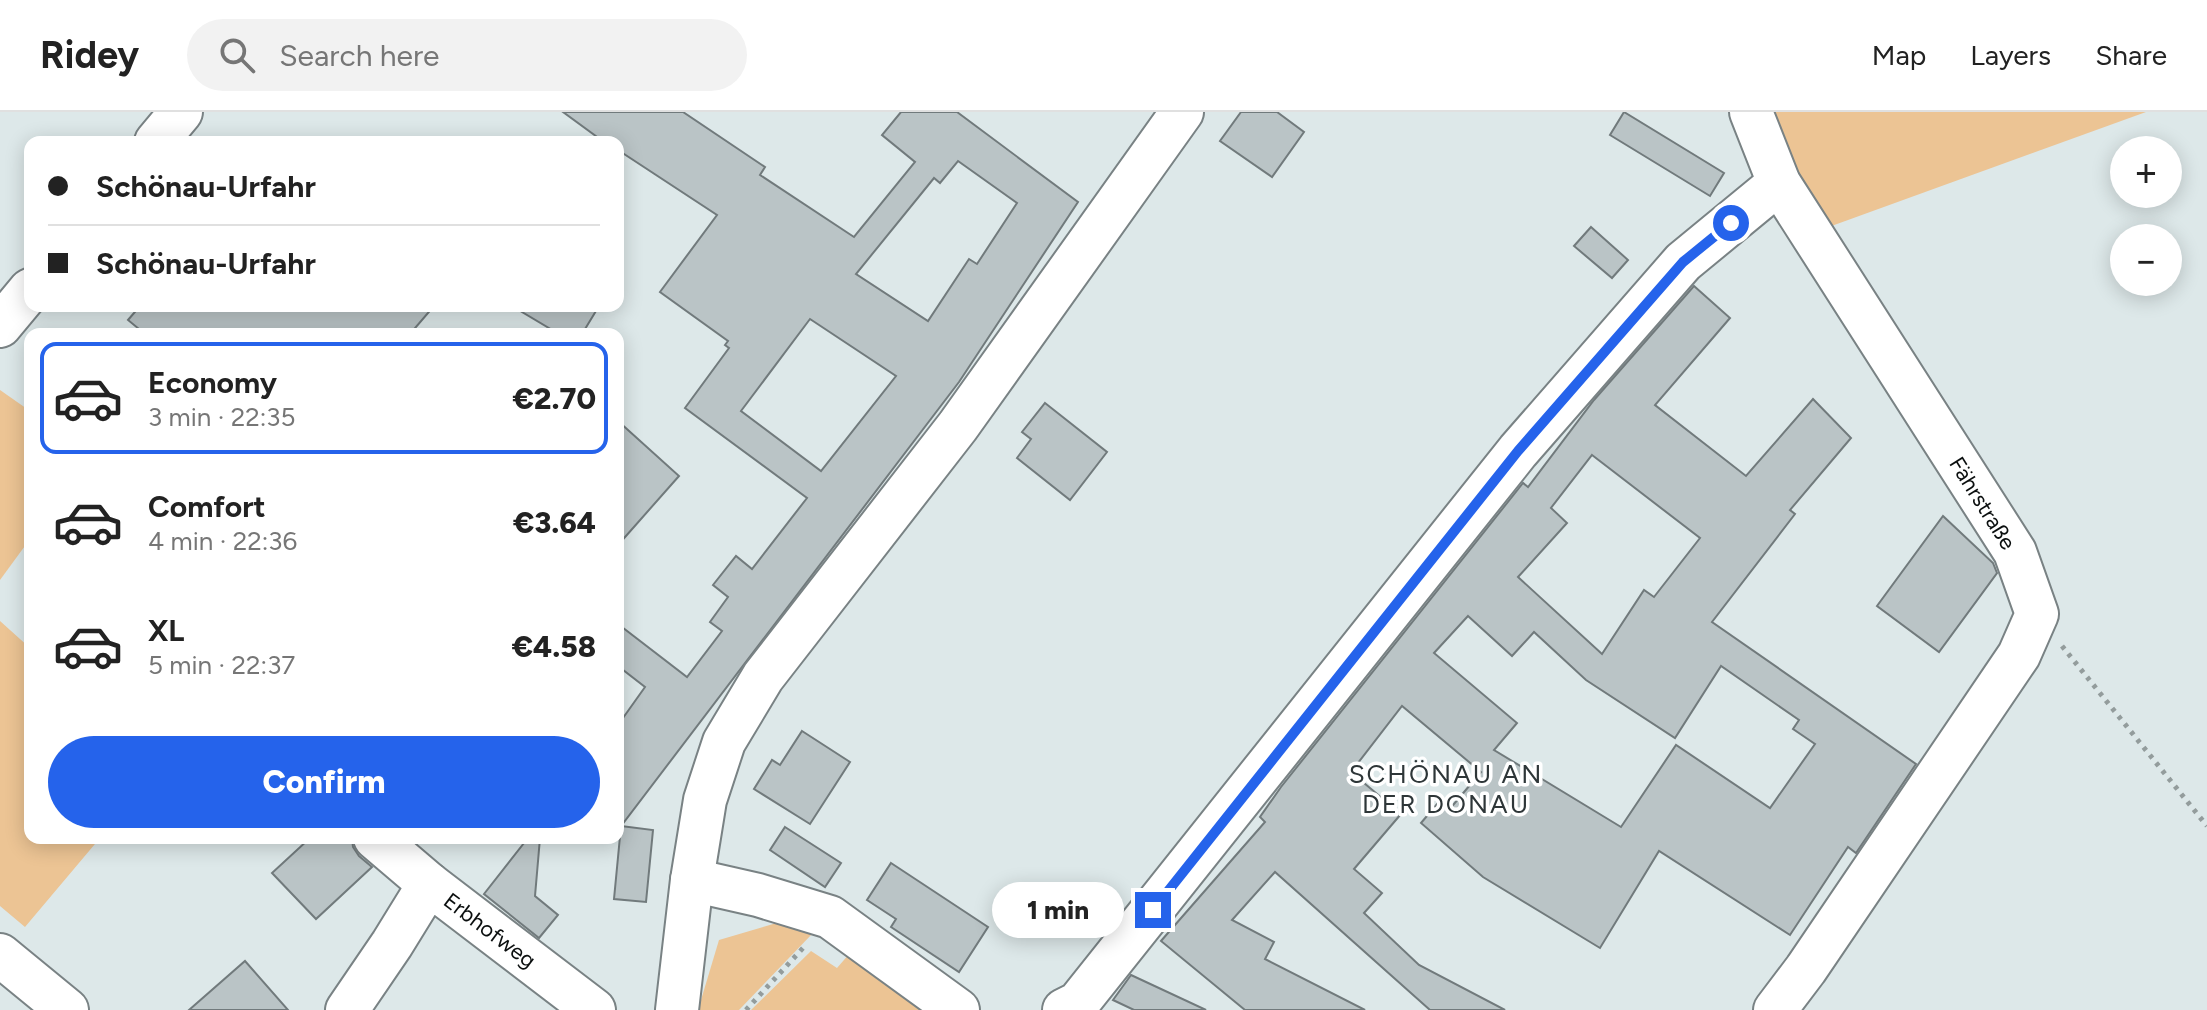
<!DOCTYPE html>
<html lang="en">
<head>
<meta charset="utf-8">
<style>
	body { margin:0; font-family:Figtree,sans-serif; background:#f2f2f2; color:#222; height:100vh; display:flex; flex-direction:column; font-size:30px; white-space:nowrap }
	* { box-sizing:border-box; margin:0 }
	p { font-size:26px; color:#767676 }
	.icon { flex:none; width:44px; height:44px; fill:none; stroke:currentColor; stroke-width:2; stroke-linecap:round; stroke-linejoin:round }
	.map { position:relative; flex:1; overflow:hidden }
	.side { position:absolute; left:24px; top:216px; width:600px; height:516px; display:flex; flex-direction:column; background:#fff; border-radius:16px; box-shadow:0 4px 20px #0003 }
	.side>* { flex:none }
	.banner { position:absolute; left:24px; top:24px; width:600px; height:176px; border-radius:16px; box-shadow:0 4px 20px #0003; display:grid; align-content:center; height:176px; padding:0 24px; background:#fff }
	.buttons { position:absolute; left:2110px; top:24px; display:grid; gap:16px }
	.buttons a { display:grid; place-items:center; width:72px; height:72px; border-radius:50%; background:#fff; box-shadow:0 4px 20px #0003; font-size:40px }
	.end { position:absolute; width:36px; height:36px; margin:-18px; border:10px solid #2563eb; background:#fff; box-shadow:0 0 0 4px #fff }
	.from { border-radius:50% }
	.bubble { position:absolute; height:56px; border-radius:28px; background:#fff; box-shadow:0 4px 20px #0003; font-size:26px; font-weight:800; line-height:56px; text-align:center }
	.banner b { display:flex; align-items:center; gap:28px; height:76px; font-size:30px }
	.banner b+b { border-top:2px solid #e0e0e0 }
	.banner i { width:20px; height:20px; background:#222 }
	ul { padding:14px 0 0; list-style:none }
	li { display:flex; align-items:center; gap:24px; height:112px; margin:0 16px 12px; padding:0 8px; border:4px solid transparent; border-radius:16px }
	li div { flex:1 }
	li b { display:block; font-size:30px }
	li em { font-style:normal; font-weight:800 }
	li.current { border-color:#2563eb }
	li>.icon { width:72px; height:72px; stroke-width:1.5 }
	.primary-button { display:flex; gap:16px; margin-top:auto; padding:16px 24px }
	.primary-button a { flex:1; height:92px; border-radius:48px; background:#2563eb; color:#fff; font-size:32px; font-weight:800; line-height:92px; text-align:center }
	header { display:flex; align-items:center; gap:48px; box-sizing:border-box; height:112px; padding:0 40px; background:#fff; border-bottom:2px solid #e0e0e0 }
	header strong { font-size:38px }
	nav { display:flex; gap:44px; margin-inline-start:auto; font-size:28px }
	.search { width:560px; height:72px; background:#f2f2f2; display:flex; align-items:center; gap:20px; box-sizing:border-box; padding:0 28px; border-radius:44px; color:#767676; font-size:30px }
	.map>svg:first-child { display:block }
</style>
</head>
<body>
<header>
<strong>Ridey</strong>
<div class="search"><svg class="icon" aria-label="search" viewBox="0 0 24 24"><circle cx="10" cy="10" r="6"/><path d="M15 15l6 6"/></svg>Search here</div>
<nav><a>Map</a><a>Layers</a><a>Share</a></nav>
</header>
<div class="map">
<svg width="2207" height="898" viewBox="0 0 2207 898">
	<rect width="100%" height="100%" fill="#dde8e9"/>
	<g fill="#ecc494">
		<polygon points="1770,0 2146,0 1826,116 1799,74"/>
		<polygon points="0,278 30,299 30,427 0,468"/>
		<polygon points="0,509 30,536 30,726 100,726 25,815 0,794"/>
		<polygon points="787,808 813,821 739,898 698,898 719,828"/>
		<polygon points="811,839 837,856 850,841 914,889 919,898 751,898"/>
	</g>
	<g fill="#bac4c6" stroke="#717a7c" stroke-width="2" fill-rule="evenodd">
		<path d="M563 0H683L765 55 760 63 854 125 915 50 882 23 901 0H957L1078 90 959 270 618 718V613L645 575 618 554V512L687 565 722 519 710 510 728 485 713 473 736 444 752 457 807 386 685 296 729 236 725 233 728 229 660 180 717 103 618 38V30H604ZM958 49 1017 91 977 152 969 147 928 209 856 162 934 66 940 71ZM810 207 896 264 821 359 741 299Z"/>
		<polygon points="1241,0 1277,0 1304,20 1272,65 1220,29"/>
		<polygon points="1624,0 1724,61 1710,84 1610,23"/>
		<polygon points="1591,115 1628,148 1612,166 1574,134"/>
		<path d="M1694 174 1730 206 1655 293 1746 364 1813 287 1851 326 1790 398 1795 402 1712 510 1916 652 1856 741 1848 735 1790 823 1659 739 1600 836 1483 765 1421 711 1438 691 1448 699 1481 660 1402 594 1351 660 1401 702 1354 757 1382 781 1364 801 1419 853 1505 898H1430L1275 760 1232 808 1274 830 1265 847 1365 898H1245L1161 829 1265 710 1260 705 1281 675 1523 371 1528 375 1594 288ZM1592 343 1700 426 1654 485 1644 478 1602 542 1518 465 1567 411 1551 396ZM1468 504 1512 544 1534 520 1586 568 1675 626 1721 554 1799 608 1793 617 1815 632 1770 696 1676 633 1621 715 1494 638 1517 611 1434 541Z"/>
		<polygon points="140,194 434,194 410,222 145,222 128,208"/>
		<polygon points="512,194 599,194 582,222 559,222"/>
		<polygon points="1045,291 1107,340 1070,388 1017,346 1031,327 1022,320"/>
		<polygon points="618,309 679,364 618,433"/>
		<polygon points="1943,404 1993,451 1997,461 1939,540 1877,494"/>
		<polygon points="802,619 850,650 810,712 754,677 772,648 780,653"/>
		<polygon points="621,714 653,718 646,790 614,787"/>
		<polygon points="785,715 841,751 825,775 770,738"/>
		<polygon points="310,726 352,726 353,735 359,744 372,755 316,807 272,761"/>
		<polygon points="528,726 540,726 535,784 558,803 539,826 484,782"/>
		<polygon points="891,751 988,815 959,860 891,815 896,807 867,788"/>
		<polygon points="245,849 288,898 189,898"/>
		<polygon points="1131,863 1206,898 1134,898 1113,888"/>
	</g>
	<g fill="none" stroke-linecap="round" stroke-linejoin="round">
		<g stroke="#798284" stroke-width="46">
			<g id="minor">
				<polyline points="1751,0 1779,71 2015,440 2037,502 2019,543 1806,857 1775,898"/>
				<polyline points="156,30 181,0"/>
				<polyline points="0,214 30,178"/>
				<polyline points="375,726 429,772"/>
				<polyline points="692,768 758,783 830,805 958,898"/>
				<polyline points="0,843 67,898"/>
				<polyline points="347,898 392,832 429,772 594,898"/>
				<polyline points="677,898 692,768 705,688 724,630 763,565 958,314 1182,0"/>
				<polyline points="1064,898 1078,891 1518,339 1683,150 1779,71"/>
			</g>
		</g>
		<g stroke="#939c9c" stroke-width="5" stroke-dasharray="4 6" stroke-linecap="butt">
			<polyline points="2062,534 2207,714"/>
			<polyline points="746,898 803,836"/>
		</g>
		<use href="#minor" stroke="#fff" stroke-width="42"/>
	</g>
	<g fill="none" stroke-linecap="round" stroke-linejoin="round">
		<polyline stroke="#2563eb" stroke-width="10" points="1153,798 1518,339 1683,150 1731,111"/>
	</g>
	<g text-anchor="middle" stroke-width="7" stroke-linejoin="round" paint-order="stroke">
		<g font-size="22" fill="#0b0f0f" stroke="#fff">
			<text transform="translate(1983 391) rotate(58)" y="8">Fährstraße</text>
			<text transform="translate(490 818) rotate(37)" y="8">Erbhofweg</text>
		</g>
		<g font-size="26" letter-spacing="2" fill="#2e3638" stroke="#fff">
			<text x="1446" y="671">SCHÖNAU AN<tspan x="1446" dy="30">DER DONAU</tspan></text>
		</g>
	</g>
</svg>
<div class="buttons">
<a>+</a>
<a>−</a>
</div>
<i class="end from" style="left:1731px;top:111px"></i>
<i class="end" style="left:1153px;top:798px"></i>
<div class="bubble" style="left:992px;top:770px;width:132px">1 min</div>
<div class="banner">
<b><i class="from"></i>Schönau-Urfahr</b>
<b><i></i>Schönau-Urfahr</b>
</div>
<section class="side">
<ul>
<li class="current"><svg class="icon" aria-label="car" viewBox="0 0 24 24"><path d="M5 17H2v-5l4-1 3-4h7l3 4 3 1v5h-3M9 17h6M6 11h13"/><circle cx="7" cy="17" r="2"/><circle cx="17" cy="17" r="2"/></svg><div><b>Economy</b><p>3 min · 22:35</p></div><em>€2.70</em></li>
<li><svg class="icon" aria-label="car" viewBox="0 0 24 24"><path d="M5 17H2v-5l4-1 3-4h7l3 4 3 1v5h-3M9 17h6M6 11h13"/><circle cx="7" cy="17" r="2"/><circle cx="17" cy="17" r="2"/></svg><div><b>Comfort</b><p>4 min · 22:36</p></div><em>€3.64</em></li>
<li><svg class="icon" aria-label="car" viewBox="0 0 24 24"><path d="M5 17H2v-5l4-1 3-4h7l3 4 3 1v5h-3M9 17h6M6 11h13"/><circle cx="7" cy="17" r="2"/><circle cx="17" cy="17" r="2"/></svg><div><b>XL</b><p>5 min · 22:37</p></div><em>€4.58</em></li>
</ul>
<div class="primary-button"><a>Confirm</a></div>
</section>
</div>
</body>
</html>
